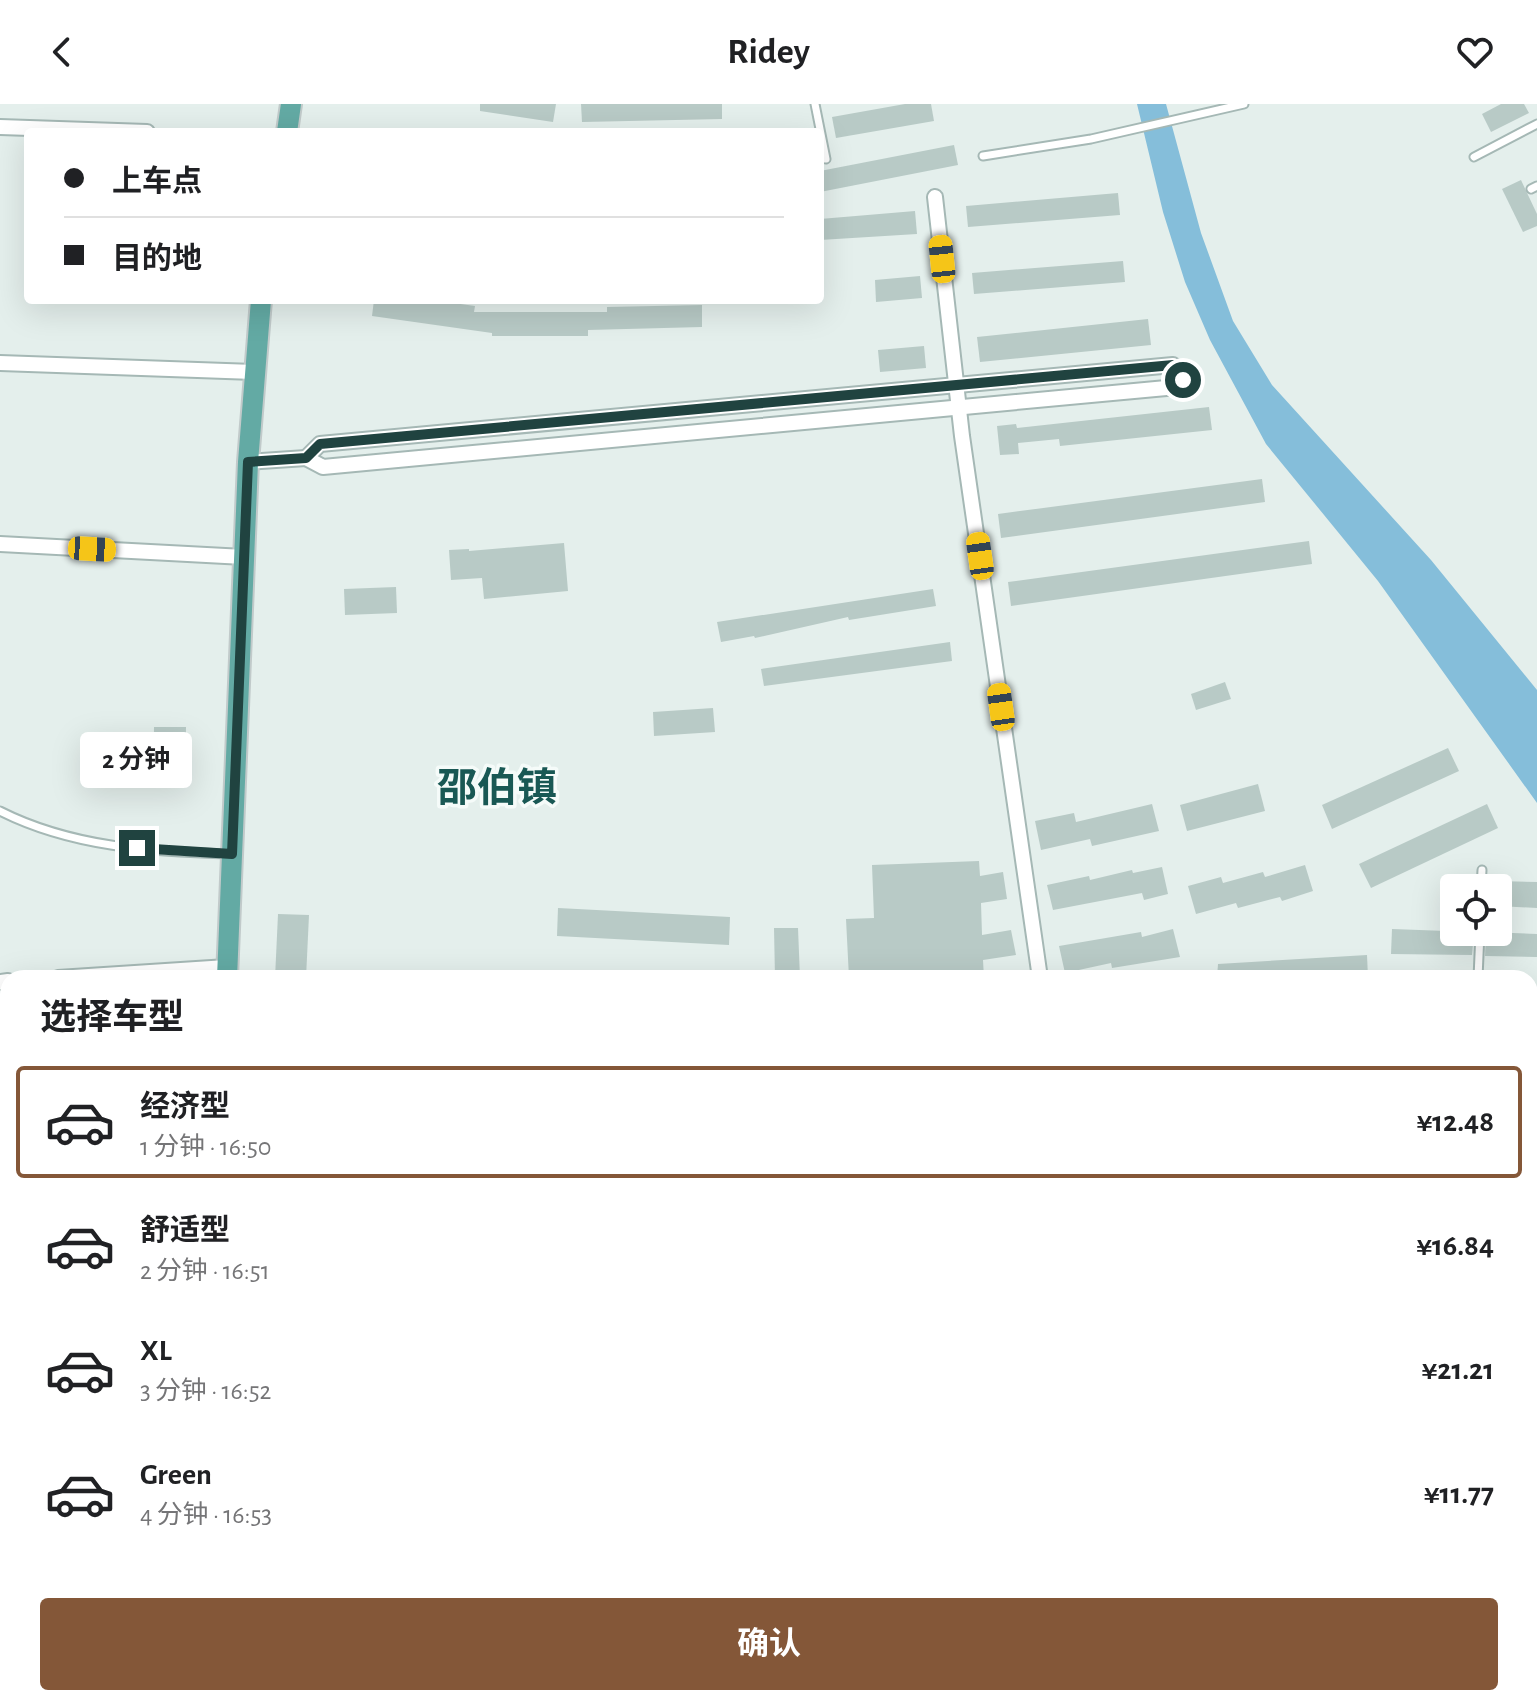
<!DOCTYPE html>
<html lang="zh">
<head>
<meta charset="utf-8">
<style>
	body { margin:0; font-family:"Alegreya Sans","Noto Sans SC",sans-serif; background:#f6f6f6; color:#202124; height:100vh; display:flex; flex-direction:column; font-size:30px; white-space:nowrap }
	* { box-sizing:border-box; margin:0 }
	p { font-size:26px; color:#757577 }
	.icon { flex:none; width:44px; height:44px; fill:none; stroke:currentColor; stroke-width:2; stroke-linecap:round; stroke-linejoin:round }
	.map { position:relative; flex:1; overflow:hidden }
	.details { position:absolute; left:0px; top:866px; width:1538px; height:736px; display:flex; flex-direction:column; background:#fff; border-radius:24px 24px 0 0; box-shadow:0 8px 32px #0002 }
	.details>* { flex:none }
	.guide { position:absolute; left:24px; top:24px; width:800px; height:176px; border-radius:8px; box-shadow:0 8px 32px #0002; display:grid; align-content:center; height:176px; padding:0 40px; background:#fff }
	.buttons { position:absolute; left:1440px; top:770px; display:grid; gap:16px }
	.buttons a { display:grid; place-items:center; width:72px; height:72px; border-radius:8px; background:#fff; box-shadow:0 8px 32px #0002; font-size:40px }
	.end { position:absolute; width:36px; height:36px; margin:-18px; border:10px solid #204340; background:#fff; box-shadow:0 0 0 4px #fff }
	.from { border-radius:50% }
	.bubble { position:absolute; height:56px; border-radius:8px; background:#fff; box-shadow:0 8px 32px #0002; font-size:26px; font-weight:700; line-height:56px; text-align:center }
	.car { position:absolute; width:24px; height:48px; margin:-24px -12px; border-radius:10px; box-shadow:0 0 6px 2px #0007; background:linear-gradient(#f5c518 24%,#345 0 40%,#f5c518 0 76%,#345 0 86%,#f5c518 0) }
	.guide b { display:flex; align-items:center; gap:28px; height:76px; font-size:30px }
	.guide b+b { border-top:2px solid #e0e0e0 }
	.guide i { width:20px; height:20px; background:#202124 }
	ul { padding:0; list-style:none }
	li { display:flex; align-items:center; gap:24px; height:112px; margin:0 16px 12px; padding:0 24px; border:4px solid transparent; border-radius:8px }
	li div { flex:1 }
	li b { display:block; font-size:30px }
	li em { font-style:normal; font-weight:700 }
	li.selected { border-color:#845738 }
	li>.icon { width:72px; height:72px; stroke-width:1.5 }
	h2 { padding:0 40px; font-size:36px; line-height:96px }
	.action { display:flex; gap:16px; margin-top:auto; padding:16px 40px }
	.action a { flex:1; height:92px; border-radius:8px; background:#845738; color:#fff; font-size:32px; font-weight:700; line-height:92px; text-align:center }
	header { display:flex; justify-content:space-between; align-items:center; height:104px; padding:0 40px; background:#fff; font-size:36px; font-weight:700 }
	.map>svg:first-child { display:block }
</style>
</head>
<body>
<header><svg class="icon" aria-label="back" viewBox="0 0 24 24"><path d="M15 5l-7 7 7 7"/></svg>Ridey<svg class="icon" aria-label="heart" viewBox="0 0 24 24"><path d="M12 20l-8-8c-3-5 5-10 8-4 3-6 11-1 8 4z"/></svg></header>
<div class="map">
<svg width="1537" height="1602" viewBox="0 0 1537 1602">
	<rect width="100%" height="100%" fill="#e4efec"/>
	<polygon fill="#85beda" points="1137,0 1166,0 1201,129 1233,217 1272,281 1431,456 1537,586 1537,699 1378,477 1266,340 1210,236 1185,178 1163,108"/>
	<g fill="#b8cac6">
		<polygon points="480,0 556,0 553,18 480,7"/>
		<polygon points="581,0 722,0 722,15 582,18"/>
		<polygon points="905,0 931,0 934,17 836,34 832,13"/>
		<polygon points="1501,0 1524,0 1529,9 1491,28 1482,10"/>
		<polygon points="954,41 958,61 820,88 820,67"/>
		<polygon points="1521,76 1537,110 1537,122 1523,128 1502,85"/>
		<polygon points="1118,89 1120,111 968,123 966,102"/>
		<polygon points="915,107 917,130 820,136 820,115"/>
		<polygon points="1123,157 1125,178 974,190 972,169"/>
		<polygon points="920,172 922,194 876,198 875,176"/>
		<polygon points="374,196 432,196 475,202 474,208 607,208 607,203 702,201 702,223 588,226 588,232 492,232 492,229 372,212"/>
		<polygon points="1148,215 1151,241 980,258 977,233"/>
		<polygon points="924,242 926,264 880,268 878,246"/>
		<polygon points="1209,303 1212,326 1060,342 1059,335 1018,339 1019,350 1000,351 997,322 1016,320 1017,324"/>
		<polygon points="1262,375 1265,398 1001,434 998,410"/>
		<polygon points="1309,437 1312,460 1011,502 1008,478"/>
		<polygon points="564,439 568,487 484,495 482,474 451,476 449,446 469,445 469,447"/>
		<polygon points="396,483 397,509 345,511 344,485"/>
		<polygon points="933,485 936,502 849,516 848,513 755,534 754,532 721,538 717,518"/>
		<polygon points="950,538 952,557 764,582 761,565"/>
		<polygon points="1225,578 1231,595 1196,606 1191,590"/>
		<polygon points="713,604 715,628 654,632 653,608"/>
		<polygon points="154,623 186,623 185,684 153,684"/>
		<polygon points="1448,644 1459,667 1332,725 1322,701"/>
		<polygon points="1258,680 1265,707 1187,727 1180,701"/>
		<polygon points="1152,700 1159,727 1092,742 1090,735 1041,746 1035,717 1074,709 1076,718"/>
		<polygon points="1487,700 1498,724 1371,784 1359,760"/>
		<polygon points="979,757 980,772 1003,768 1007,795 981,799 982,831 1011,826 1016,851 983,856 984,874 849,874 846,815 874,814 872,761"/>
		<polygon points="1305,761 1313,787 1282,797 1280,793 1238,804 1236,799 1196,810 1188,782 1221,773 1223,779 1263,768 1265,773"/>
		<polygon points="1162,763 1168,790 1144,796 1142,789 1053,806 1047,781 1089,772 1090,776 1132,766 1133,769"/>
		<polygon points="1498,777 1537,778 1537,804 1498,802"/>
		<polygon points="558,804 730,813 729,841 557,832"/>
		<polygon points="278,810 309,811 306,874 275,874"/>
		<polygon points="774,824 798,824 800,874 775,874"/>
		<polygon points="1173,825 1180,853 1112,864 1111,859 1065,869 1059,842 1141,828 1142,833"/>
		<polygon points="1392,825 1474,828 1472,851 1391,850"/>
		<polygon points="1486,828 1537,830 1537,853 1485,852"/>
		<polygon points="1367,851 1368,874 1217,874 1218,860"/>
	</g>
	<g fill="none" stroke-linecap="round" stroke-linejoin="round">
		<g stroke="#a5b8b5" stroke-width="11">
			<g id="lane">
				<polyline points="815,0 826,55"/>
				<polyline points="983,52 1091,35 1244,0"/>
				<polyline points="1474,53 1537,20"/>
				<polyline points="1531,85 1537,82"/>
				<path d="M0 707C71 743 152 748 231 750"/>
				<polyline points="1481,784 1482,766"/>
				<polyline points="1478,874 1480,828"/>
			</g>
		</g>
		<g stroke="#a5b8b5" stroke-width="18">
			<g id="street">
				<polyline points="0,23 147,28"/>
				<polyline points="935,93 962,332 1040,874"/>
				<polyline points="0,259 254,268"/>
				<polygon points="1173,261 1182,268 1183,276 1177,283 323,363 306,354 320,340"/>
				<polyline points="248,358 306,354"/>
				<polyline points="0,440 244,453"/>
				<polyline points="58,874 227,863"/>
				<polyline points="0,878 8,877"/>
				<polyline points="1064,1594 1064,1602"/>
			</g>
		</g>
		<g stroke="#a0bcb8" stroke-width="22">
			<polyline id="secondary" points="1530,1038 1537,1038"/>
		</g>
		<g stroke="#c1caca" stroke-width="24">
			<g id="primary">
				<polyline points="287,28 291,0"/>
				<polyline points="227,874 248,358 261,196"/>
				<polyline points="198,1594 198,1602"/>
			</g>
		</g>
		<use href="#lane" stroke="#fff" stroke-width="7"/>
		<use href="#street" stroke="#fff" stroke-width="14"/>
		<use href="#secondary" stroke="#fff" stroke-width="18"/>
		<use href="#primary" stroke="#63aaa4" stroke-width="20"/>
	</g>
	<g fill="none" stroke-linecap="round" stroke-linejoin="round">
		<polyline stroke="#204340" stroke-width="10" points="137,744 232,750 248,358 306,354 320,340 1173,261 1182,268 1183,276"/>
	</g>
	<g text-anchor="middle" stroke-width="7" stroke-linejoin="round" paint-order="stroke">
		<g font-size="40" font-weight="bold" fill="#195854" stroke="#f5fbf9">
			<text x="497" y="697">邵伯镇</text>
		</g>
	</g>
</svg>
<div class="buttons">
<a><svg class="icon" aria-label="locate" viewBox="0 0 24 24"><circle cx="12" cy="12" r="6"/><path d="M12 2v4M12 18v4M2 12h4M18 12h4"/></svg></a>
</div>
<i class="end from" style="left:1183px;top:276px"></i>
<i class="end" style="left:137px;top:744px"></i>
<div class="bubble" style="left:80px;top:628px;width:112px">2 分钟</div>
<i class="car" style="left:942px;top:155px;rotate:354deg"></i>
<i class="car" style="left:92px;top:445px;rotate:93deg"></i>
<i class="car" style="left:980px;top:452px;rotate:352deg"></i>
<i class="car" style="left:1001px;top:603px;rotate:352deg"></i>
<div class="guide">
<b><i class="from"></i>上车点</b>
<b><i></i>目的地</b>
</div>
<section class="details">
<h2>选择车型</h2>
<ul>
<li class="selected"><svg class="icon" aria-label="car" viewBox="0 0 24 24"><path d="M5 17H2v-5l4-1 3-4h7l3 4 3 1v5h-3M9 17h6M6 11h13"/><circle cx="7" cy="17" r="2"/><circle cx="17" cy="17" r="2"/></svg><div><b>经济型</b><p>1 分钟 · 16:50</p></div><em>¥12.48</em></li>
<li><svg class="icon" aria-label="car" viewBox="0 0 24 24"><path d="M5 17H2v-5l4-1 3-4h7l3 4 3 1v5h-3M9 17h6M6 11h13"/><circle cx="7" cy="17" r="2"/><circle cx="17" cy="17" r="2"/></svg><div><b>舒适型</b><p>2 分钟 · 16:51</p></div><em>¥16.84</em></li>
<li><svg class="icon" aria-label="car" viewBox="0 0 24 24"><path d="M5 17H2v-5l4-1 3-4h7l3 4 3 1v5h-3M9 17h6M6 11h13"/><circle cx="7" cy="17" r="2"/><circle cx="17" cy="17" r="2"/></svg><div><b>XL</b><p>3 分钟 · 16:52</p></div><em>¥21.21</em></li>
<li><svg class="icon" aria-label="car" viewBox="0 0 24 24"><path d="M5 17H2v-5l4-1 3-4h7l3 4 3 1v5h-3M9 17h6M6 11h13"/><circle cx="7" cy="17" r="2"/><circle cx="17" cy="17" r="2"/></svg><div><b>Green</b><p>4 分钟 · 16:53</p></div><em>¥11.77</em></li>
</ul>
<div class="action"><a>确认</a></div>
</section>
</div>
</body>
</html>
